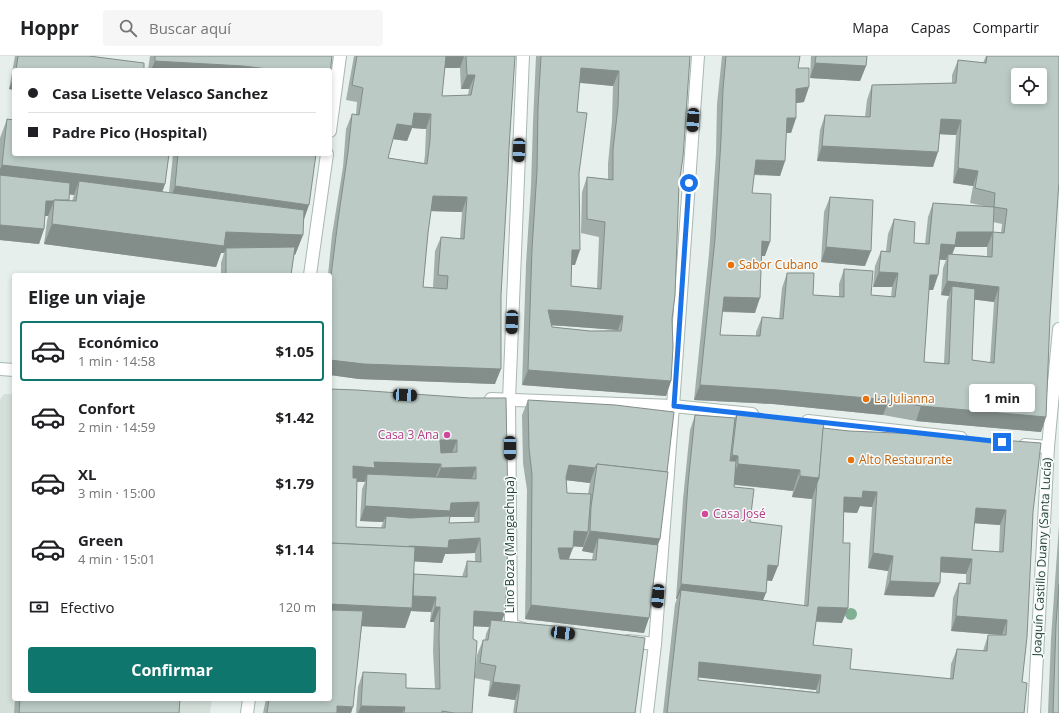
<!DOCTYPE html>
<html lang="es">
<head>
<meta charset="utf-8">
<style>
	body { margin:0; font-family:"Open Sans",sans-serif; background:#f6f6f6; color:#202124; height:100vh; display:flex; flex-direction:column; font-size:15px; white-space:nowrap }
	* { box-sizing:border-box; margin:0 }
	p { font-size:13px; color:#757577 }
	.icon { flex:none; width:22px; height:22px; fill:none; stroke:currentColor; stroke-width:2; stroke-linecap:round; stroke-linejoin:round }
	.map { position:relative; flex:1; overflow:hidden }
	.side { position:absolute; left:12px; top:217px; width:320px; height:428px; display:flex; flex-direction:column; background:#fff; border-radius:4px; box-shadow:0 2px 6px #0003 }
	.side>* { flex:none }
	.hud { position:absolute; left:12px; top:12px; width:320px; height:88px; border-radius:4px; box-shadow:0 2px 6px #0003; display:grid; align-content:center; height:88px; padding:0 16px; background:#fff }
	.controls { position:absolute; left:1011px; top:12px; display:grid; gap:8px }
	.controls a { display:grid; place-items:center; width:36px; height:36px; border-radius:4px; background:#fff; box-shadow:0 2px 6px #0003; font-size:20px }
	.end { position:absolute; width:18px; height:18px; margin:-9px; border:5px solid #1a73e8; background:#fff; box-shadow:0 0 0 2px #fff }
	.from { border-radius:50% }
	.bubble { position:absolute; height:28px; border-radius:4px; background:#fff; box-shadow:0 2px 6px #0003; font-size:13px; font-weight:700; line-height:28px; text-align:center }
	.car { position:absolute; width:12px; height:24px; margin:-12px -6px; border-radius:5px; box-shadow:0 0 3px 1px #0007; background:linear-gradient(#222 24%,#8ab4d8 0 40%,#222 0 76%,#8ab4d8 0 86%,#222 0) }
	.hud b { display:flex; align-items:center; gap:14px; height:38px; font-size:15px }
	.hud b+b { border-top:1px solid #e0e0e0 }
	.hud i { width:10px; height:10px; background:#202124 }
	ul { padding:0; list-style:none }
	li { display:flex; align-items:center; gap:12px; height:60px; margin:0 8px 6px; padding:0 8px; border:2px solid transparent; border-radius:4px }
	li div { flex:1 }
	li b { display:block; font-size:15px }
	li em { font-style:normal; font-weight:700 }
	li.on { border-color:#0f766e }
	li>.icon { width:36px; height:36px; stroke-width:1.5 }
	h2 { padding:0 16px; font-size:18px; line-height:48px }
	.pay { display:flex; align-items:center; gap:10px; height:44px; padding:0 16px; font-size:15px }
	.pay p { margin-inline-start:auto }
	.button { display:flex; gap:8px; margin-top:auto; padding:8px 16px }
	.button a { flex:1; height:46px; border-radius:4px; background:#0f766e; color:#fff; font-size:16px; font-weight:700; line-height:46px; text-align:center }
	header { display:flex; align-items:center; gap:24px; box-sizing:border-box; height:56px; padding:0 20px; background:#fff; border-bottom:1px solid #e0e0e0 }
	header strong { font-size:19px }
	nav { display:flex; gap:22px; margin-inline-start:auto; font-size:14px }
	.search { width:280px; height:36px; background:#f6f6f6; display:flex; align-items:center; gap:10px; box-sizing:border-box; padding:0 14px; border-radius:4px; color:#757577; font-size:15px }
	.map>svg:first-child { display:block }
</style>
</head>
<body>
<header>
<strong>Hoppr</strong>
<div class="search"><svg class="icon" aria-label="search" viewBox="0 0 24 24"><circle cx="10" cy="10" r="6"/><path d="M15 15l6 6"/></svg>Buscar aquí</div>
<nav><a>Mapa</a><a>Capas</a><a>Compartir</a></nav>
</header>
<div class="map">
<svg width="1059" height="657" viewBox="0 0 1059 657">
	<rect width="100%" height="100%" fill="#e6efeb"/>
	<polygon fill="#d4dfda" points="4,338 14,338 14,643 212,643 210,657 0,657 0,344"/>
	<g fill="none" stroke-linecap="round" stroke-linejoin="round">
		<g stroke="#a8b8b2" stroke-width="14">
			<g id="service">
				<polyline points="523,0 509,344 511,565 513,570 524,573"/>
				<polyline points="628,585 655,588"/>
			</g>
		</g>
		<g stroke="#a8b8b2" stroke-width="14">
			<g id="minor">
				<polyline points="330,75 340,0"/>
				<polyline points="310,219 327,98"/>
				<polyline points="0,313 14,314"/>
				<polyline points="491,343 673,350 752,358"/>
				<polyline points="808,365 961,382"/>
				<polyline points="1025,389 1048,391"/>
				<polyline points="247,657 249,643"/>
				<polyline points="647,657 655,588 673,350 698,0"/>
				<polyline points="1034,657 1048,391 1059,273"/>
			</g>
		</g>
		<use href="#service" stroke="#fff" stroke-width="12"/>
		<use href="#minor" stroke="#fff" stroke-width="12"/>
	</g>
	<circle fill="#80af93" cx="851" cy="558" r="6"/>
	<g fill="#a1aea9" fill-rule="evenodd">
		<polygon points="15,0 89,0 144,14 14,14 14,34 9,33"/>
		<polygon points="150,0 332,0 330,14 148,14"/>
		<path d="M354 0H515L509 92 495 328 359 323 330 319V219H328L332 179 343 111 346 73 352 58 356 59 357 46 346 44ZM445 12H460L461 33H469L468 39 442 40ZM412 72 426 73 425 99 424 107 388 102 393 83 407 85ZM431 155 462 156 460 183 441 181 435 195 433 232 423 231 428 177Z"/>
		<path d="M536 0H690L679 128 672 263 671 325 666 340 522 329 526 208 531 130 533 66ZM579 27 613 30 612 65 608 108V123L587 121 582 136 581 177 599 181 597 232 571 230 572 209H575L579 117 577 56ZM552 269 564 270 618 274 590 275 552 271Z"/>
		<path d="M722 0H800L798 12 804 46 796 47V62L791 77H786L785 105 780 120 754 119 752 137 765 200H762L755 257 722 256 720 279 756 280V276L762 261 779 263 782 232 787 217 813 239 839 241V228L844 213 871 239 891 241 892 231H873L875 210 881 195H886L888 178 894 163 914 187 925 188 928 161 933 147 984 150 970 147 973 130 953 127 956 79 940 78 933 111 817 105 820 74 825 59 865 61 867 44 872 29 952 27V19L958 4 983 7 986 0H1059L1046 361 1041 376 916 365 883 359 773 348 694 344 709 198 716 98 717 48ZM993 166 1002 168 1001 177 993 176ZM955 191H987V200L952 198ZM940 204H946L943 212 941 239 949 240 947 245 944 307 924 306 929 234H933L938 219ZM974 243 994 246 990 307 972 304Z"/>
		<polygon points="811,0 867,0 866,10 860,25 810,22"/>
		<path d="M7 63 165 128 162 136 169 137 173 98H317L315 104 303 164V179L295 199H294L291 219H221V207L224 197H221L216 211 44 188 47 165 48 160H45L44 173 39 188 0 184V82ZM69 138 74 139 72 145 69 144Z"/>
		<polygon points="830,141 865,210 821,206 824,156"/>
		<path d="M330 333 470 342 502 565 635 657H513L515 644 488 640 490 625 474 622 472 657H356L358 631 363 616 406 632 435 633 433 595 434 566H430L431 556 411 555 405 572 362 570 351 657H263L266 643H330ZM357 426H365L362 433 360 465 383 466 381 472 356 471ZM450 461H474V466L449 467ZM475 497V506L467 505 462 521 414 518V505L442 507 445 498ZM473 570 489 571 486 578 485 584H483L477 599 475 617 473 583Z"/>
		<path d="M528 344 615 349 660 483 658 489 644 577 525 563 527 434 523 407 522 359ZM566 424 590 427 588 438 567 437ZM573 490 583 491 582 495 593 497 592 504 569 503Z"/>
		<path d="M737 356 823 372 1033 456 1022 626 1024 657H663L675 548 677 543H676L683 443 690 374 695 359 735 362ZM734 429 793 435 792 441 812 443V442L804 550 763 544 767 524 772 525 750 466 734 431ZM860 450 872 451 868 512 888 515 884 539 934 541 940 516 966 518V528L959 527 953 542 951 575 1002 579H988L983 595 957 593 951 608 950 623 850 613 813 589 816 566 842 567 843 487 844 456 857 457ZM974 467 1000 469 999 496 972 494ZM698 621 816 634V636L698 624Z"/>
		<polygon points="1059,469 1059,657 1048,657 1051,582"/>
		<polygon points="15,643 180,643 179,657 14,657"/>
	</g>
	<g fill="#838d89">
		<polygon points="446,0 464,0 460,12 441,12"/>
		<polygon points="155,5 243,10 276,14 151,14"/>
		<polygon points="815,7 866,10 860,25 810,22"/>
		<polygon points="581,12 619,15 613,30 575,26"/>
		<polygon points="467,19 475,19 469,33 461,33"/>
		<polygon points="14,21 14,34 9,33"/>
		<polygon points="809,31 804,46 790,48 796,33"/>
		<polygon points="414,57 431,58 426,73 412,72 407,85 392,83 397,68"/>
		<polygon points="787,62 796,62 791,77 782,77"/>
		<polygon points="941,63 961,64 956,79 936,78"/>
		<polygon points="822,90 938,96 933,111 817,105"/>
		<polygon points="756,104 785,105 780,120 751,118"/>
		<polygon points="2,109 165,128 158,148 79,125 74,139 0,130 0,113"/>
		<polygon points="958,112 978,115 973,130 953,127"/>
		<polygon points="175,130 309,149 302,169 168,150"/>
		<polygon points="433,140 467,141 462,156 428,155"/>
		<polygon points="46,145 54,145 48,160 41,160"/>
		<polygon points="52,168 226,176 303,179 295,199 226,197 226,192 224,197 221,197 216,211 44,188"/>
		<polygon points="0,169 44,173 39,188 0,184"/>
		<polygon points="957,176 993,176 987,191 955,191 950,204 948,198 946,204 936,203 941,188"/>
		<polygon points="762,185 770,186 765,200 757,200"/>
		<polygon points="826,191 871,195 865,210 821,206"/>
		<polygon points="572,194 580,194 575,209 567,209"/>
		<polygon points="879,216 898,217 892,231 873,231"/>
		<polygon points="930,219 938,219 933,234 925,234"/>
		<polygon points="947,225 999,231 994,246 952,241 952,230 949,240 941,239"/>
		<polygon points="724,241 760,242 755,257 718,255"/>
		<polygon points="548,254 570,255 623,260 618,274 564,270 543,269"/>
		<polygon points="330,304 501,313 495,328 359,323 330,319"/>
		<polygon points="528,314 671,325 666,340 522,329"/>
		<polygon points="700,329 778,334 889,344 883,359 773,348 694,344"/>
		<polygon points="921,350 1046,361 1041,376 916,365"/>
		<polygon points="440,384 457,384 451,399 435,398"/>
		<polygon points="732,399 738,400 731,420 725,420"/>
		<polygon points="374,406 441,408 435,423 367,418 365,426 348,425 353,410"/>
		<polygon points="738,408 800,414 793,435 730,428"/>
		<polygon points="569,409 595,412 590,427 564,424"/>
		<polygon points="476,411 471,426 435,426 441,412"/>
		<polygon points="800,420 819,422 812,443 792,441"/>
		<polygon points="863,435 877,436 872,451 860,450 857,457 839,456 844,441"/>
		<polygon points="479,446 474,461 447,461 385,466 386,460 383,466 360,465 365,450"/>
		<polygon points="976,452 1006,454 1000,469 970,467"/>
		<polygon points="574,475 588,476 583,491 568,490"/>
		<polygon points="590,475 660,483 652,503 598,482 593,497 582,495"/>
		<polygon points="480,482 475,497 445,498 442,507 405,505 409,490 449,484"/>
		<polygon points="558,492 573,492 567,507 553,507"/>
		<polygon points="873,497 893,500 888,515 868,512"/>
		<polygon points="941,501 972,503 966,518 936,516"/>
		<polygon points="768,509 778,510 772,525 762,524"/>
		<polygon points="890,525 940,527 934,541 884,539"/>
		<polygon points="681,528 766,537 760,552 681,534 677,543 676,543"/>
		<polygon points="411,540 436,541 431,556 411,555 405,572 330,569 330,548"/>
		<polygon points="531,549 649,562 644,577 525,563"/>
		<polygon points="435,551 440,551 434,566 430,566"/>
		<polygon points="818,551 848,552 842,567 813,565"/>
		<polygon points="474,555 505,557 499,572 491,564 489,571 469,570"/>
		<polygon points="956,560 1007,564 1002,579 951,575"/>
		<polygon points="699,606 821,619 816,634 694,621"/>
		<polygon points="493,626 520,629 515,644 488,640"/>
		<polygon points="337,650 353,651 351,657 335,657"/>
		<polygon points="361,650 405,651 402,657 358,657"/>
	</g>
	<g fill="#bbcac4" stroke="#838d89" fill-rule="evenodd">
		<polygon points="18,0 89,0 144,7 144,14 16,14"/>
		<polygon points="155,0 332,0 330,19 330,14 276,14 243,10 155,5"/>
		<path d="M357 0H446L442 40 471 39 475 19H467L466 0H515L509 92 508 117 501 239V313L364 308 330 304V228L338 164 348 96 352 58 359 59 363 32 352 29ZM414 57 431 58 430 84 427 108 388 102 397 68 412 70ZM433 140 467 141 464 183 441 181 438 219 448 220 447 233 423 231 428 177Z"/>
		<path d="M541 0H690L683 101 679 128 675 239 672 263 673 291 671 325 528 314 532 193 537 115 538 52ZM581 12 619 15 618 51 613 93V124L587 121V163L605 166 601 233 571 230 572 194H580L579 117 587 57 577 56ZM548 254 570 255 623 260 621 275H590L552 271Z"/>
		<path d="M726 0H800L798 12H809V31L796 33V62H787L785 105 756 104 752 137 771 138 770 186 762 185 760 242 724 241 720 279 760 280 762 261 783 263 787 217H814L813 239 844 241V213L873 215 871 239 895 241 898 217 879 216 881 195 890 196 894 163 915 166 914 187 929 188 933 147 994 151 995 137 975 132 978 115 958 112 961 64 941 63 938 96 822 90 825 59 870 61 872 29 956 27 958 4 986 7 987 0H1059V125L1050 261 1046 361 921 350 889 344 778 334 700 329 715 183 721 83 723 33ZM1018 19H1040V41H1018ZM994 151 1007 153 1004 177 993 176ZM957 176H993L992 201 948 198 947 225 999 231 994 307 972 304 975 233 952 230 949 308 924 306 930 219H938L941 188 955 189Z"/>
		<polygon points="816,0 867,0 866,10 815,7"/>
		<polygon points="7,63 14,64 14,98 169,98 165,128 2,109"/>
		<polygon points="178,98 316,98 309,149 175,130"/>
		<polygon points="0,119 70,127 69,144 54,144 54,145 46,145 44,173 0,169"/>
		<polygon points="79,125 304,154 303,179 226,176 224,190 52,168 54,144 76,145"/>
		<polygon points="830,141 873,144 871,195 826,191"/>
		<polygon points="295,191 291,219 226,219 226,192"/>
		<path d="M330 333 357 334 470 342H506L508 454 507 526 505 557 474 555 473 583 477 585 472 657H454L442 655V657H404L405 651 361 650 363 616 406 618V632L440 633 439 580 440 551H435L436 541 413 540 414 518 467 521V505L481 506 480 482 449 484 448 492 409 490V491L330 487ZM440 384H457V396L441 397ZM374 406 441 408V412L476 411V423L367 418 365 450 450 455 451 447 479 446V466L449 467 450 460 410 462 386 460 385 472 356 471 357 422H353V410L375 412Z"/>
		<polygon points="528,344 615,349 674,356 667,416 597,408 595,412 569,409 566,421 567,437 591,438 588,476 574,475 573,492 558,492 560,503 596,504 598,482 658,489 649,562 531,549 532,419 529,392"/>
		<polygon points="737,356 824,366 819,422 800,420 800,414 738,408 738,400 732,399"/>
		<polygon points="695,359 735,362 730,405 736,405 734,431 754,433 750,466 782,470 778,510 768,509 766,537 681,528 688,428"/>
		<path d="M823 372 849 375 920 378 1041 387 1033 456 1027 581 1022 626 1027 627 1024 657H667L681 534 808 550 817 427 819 422ZM863 435 877 436 873 497 893 500 890 525 940 527 941 501 972 503 970 528 959 527 956 560 1007 564 1006 579H988L987 595 957 593 953 623 850 613 852 593 813 589 818 551 848 552 850 487H843L844 441 862 442ZM976 452 1006 454 1003 496 972 494ZM699 606 821 619 819 637 698 624Z"/>
		<polygon points="597,408 668,416 660,483 590,475 591,451"/>
		<polygon points="330,487 415,491 412,552 330,548"/>
		<polygon points="1059,528 1059,657 1053,657 1056,568"/>
		<polygon points="330,554 363,555 353,651 337,650 337,657 267,657 269,643 330,643"/>
		<polygon points="491,564 565,571 645,582 635,657 516,657 520,629 493,626 496,610 480,607 483,584 488,584"/>
		<polygon points="20,643 180,643 179,657 19,657"/>
	</g>
	<g fill="none" stroke-linecap="round" stroke-linejoin="round">
		<polyline stroke="#1a73e8" stroke-width="5" points="689,127 674,350 1002,386"/>
	</g>
	<g fill="#e8710a" stroke="#f7fbf9" stroke-width="1.5">
		<circle cx="731" cy="209" r="4"/>
		<circle cx="866" cy="343" r="4"/>
		<circle cx="851" cy="404" r="4"/>
	</g>
	<g fill="#d1479c" stroke="#f7fbf9" stroke-width="1.5">
		<circle cx="447" cy="379" r="4"/>
		<circle cx="705" cy="458" r="4"/>
	</g>
	<g text-anchor="middle" stroke-width="3" stroke-linejoin="round" paint-order="stroke">
		<g font-size="12" fill="#c56008" stroke="#f7fbf9" text-anchor="start">
			<text x="739" y="213">Sabor Cubano</text>
			<text x="874" y="347">La Julianna</text>
			<text x="859" y="408">Alto Restaurante</text>
		</g>
		<g font-size="12" fill="#b23c85" stroke="#f7fbf9" text-anchor="end">
			<text x="439" y="383">Casa 3 Ana</text>
			<text x="713" y="462" text-anchor="start">Casa José</text>
		</g>
		<g font-size="12" fill="#24423a" stroke="#f7fbf9">
			<text transform="translate(510 489) rotate(-90)" y="4">Lino Boza (Mangachupa)</text>
			<text transform="translate(1042 501) rotate(-87)" y="4">Joaquín Castillo Duany (Santa Lucía)</text>
		</g>
	</g>
</svg>
<div class="controls">
<a><svg class="icon" aria-label="locate" viewBox="0 0 24 24"><circle cx="12" cy="12" r="6"/><path d="M12 2v4M12 18v4M2 12h4M18 12h4"/></svg></a>
</div>
<i class="end from" style="left:689px;top:127px"></i>
<i class="end" style="left:1002px;top:386px"></i>
<div class="bubble" style="left:969px;top:328px;width:66px">1 min</div>
<i class="car" style="left:693px;top:64px;rotate:184deg"></i>
<i class="car" style="left:519px;top:94px;rotate:182deg"></i>
<i class="car" style="left:512px;top:266px;rotate:182deg"></i>
<i class="car" style="left:405px;top:339px;rotate:93deg"></i>
<i class="car" style="left:510px;top:392px;rotate:180deg"></i>
<i class="car" style="left:658px;top:540px;rotate:185deg"></i>
<i class="car" style="left:563px;top:577px;rotate:97deg"></i>
<div class="hud">
<b><i class="from"></i>Casa Lisette Velasco Sanchez</b>
<b><i></i>Padre Pico (Hospital)</b>
</div>
<section class="side">
<h2>Elige un viaje</h2>
<ul>
<li class="on"><svg class="icon" aria-label="car" viewBox="0 0 24 24"><path d="M5 17H2v-5l4-1 3-4h7l3 4 3 1v5h-3M9 17h6M6 11h13"/><circle cx="7" cy="17" r="2"/><circle cx="17" cy="17" r="2"/></svg><div><b>Económico</b><p>1 min · 14:58</p></div><em>$1.05</em></li>
<li><svg class="icon" aria-label="car" viewBox="0 0 24 24"><path d="M5 17H2v-5l4-1 3-4h7l3 4 3 1v5h-3M9 17h6M6 11h13"/><circle cx="7" cy="17" r="2"/><circle cx="17" cy="17" r="2"/></svg><div><b>Confort</b><p>2 min · 14:59</p></div><em>$1.42</em></li>
<li><svg class="icon" aria-label="car" viewBox="0 0 24 24"><path d="M5 17H2v-5l4-1 3-4h7l3 4 3 1v5h-3M9 17h6M6 11h13"/><circle cx="7" cy="17" r="2"/><circle cx="17" cy="17" r="2"/></svg><div><b>XL</b><p>3 min · 15:00</p></div><em>$1.79</em></li>
<li><svg class="icon" aria-label="car" viewBox="0 0 24 24"><path d="M5 17H2v-5l4-1 3-4h7l3 4 3 1v5h-3M9 17h6M6 11h13"/><circle cx="7" cy="17" r="2"/><circle cx="17" cy="17" r="2"/></svg><div><b>Green</b><p>4 min · 15:01</p></div><em>$1.14</em></li>
</ul>
<div class="pay"><svg class="icon" aria-label="cash" viewBox="0 0 24 24"><path d="M3 7h18v10H3z"/><circle cx="12" cy="12" r="2"/></svg>Efectivo<p>120 m</p></div>
<div class="button"><a>Confirmar</a></div>
</section>
</div>
</body>
</html>
